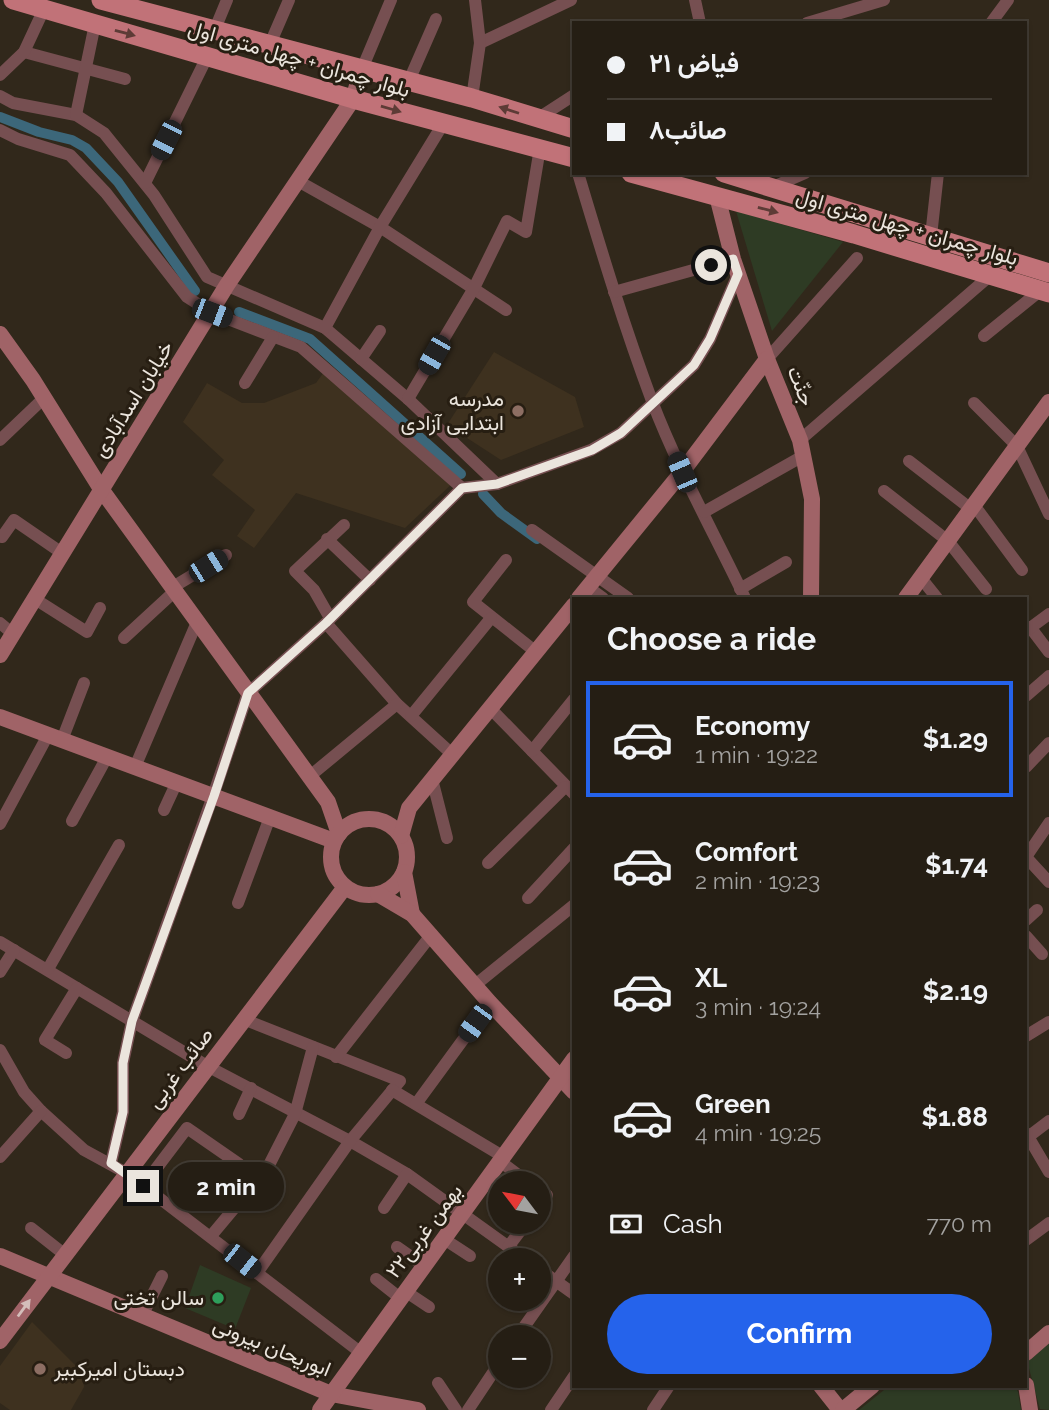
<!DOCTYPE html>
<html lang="en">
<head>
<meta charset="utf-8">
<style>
	body { margin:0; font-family:Raleway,Vazirmatn,sans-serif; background:#312b22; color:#f1f3f6; height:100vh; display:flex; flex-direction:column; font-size:26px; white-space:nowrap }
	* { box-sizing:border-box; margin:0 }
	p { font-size:23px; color:#a3a2a0 }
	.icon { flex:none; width:38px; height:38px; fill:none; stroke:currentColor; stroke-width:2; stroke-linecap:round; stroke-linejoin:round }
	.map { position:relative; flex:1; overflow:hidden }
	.details { position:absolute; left:572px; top:597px; width:455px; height:791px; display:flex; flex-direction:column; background:#251e14; border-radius:0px; box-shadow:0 2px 5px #0004,0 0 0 2px #423c34 }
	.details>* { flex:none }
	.top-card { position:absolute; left:572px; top:21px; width:455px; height:154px; border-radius:0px; box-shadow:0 2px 5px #0004,0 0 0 2px #423c34; display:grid; align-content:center; height:154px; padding:0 35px; background:#251e14 }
	.needle { width:46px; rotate:302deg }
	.fabs { position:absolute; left:488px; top:1171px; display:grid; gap:14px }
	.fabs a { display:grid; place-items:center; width:63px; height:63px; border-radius:50%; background:#251e14; box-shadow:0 2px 5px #0004,0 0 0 2px #423c34; font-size:35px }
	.end { position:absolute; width:32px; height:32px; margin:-16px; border:9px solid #ebe5dd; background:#111; box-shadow:0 0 0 4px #111 }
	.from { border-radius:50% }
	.bubble { position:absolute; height:49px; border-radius:24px; background:#251e14; box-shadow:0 2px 5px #0004,0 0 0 2px #423c34; font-size:23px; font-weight:700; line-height:49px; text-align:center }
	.car { position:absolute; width:21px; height:42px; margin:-21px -10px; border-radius:9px; box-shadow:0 0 5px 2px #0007; background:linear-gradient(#222 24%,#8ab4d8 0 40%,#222 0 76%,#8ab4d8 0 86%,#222 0) }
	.top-card b { display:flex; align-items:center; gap:24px; height:66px; font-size:26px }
	.top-card b+b { border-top:2px solid #423c34 }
	.top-card i { width:18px; height:18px; background:#f1f3f6 }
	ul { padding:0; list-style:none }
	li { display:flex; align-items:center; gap:21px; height:116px; margin:0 14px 10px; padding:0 21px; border:4px solid transparent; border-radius:0px }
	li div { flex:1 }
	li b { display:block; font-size:26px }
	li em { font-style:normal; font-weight:700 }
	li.on { border-color:#2563eb }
	li>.icon { width:63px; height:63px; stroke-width:1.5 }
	h2 { padding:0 35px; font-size:32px; line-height:84px }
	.pay { display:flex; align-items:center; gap:18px; height:77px; padding:0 35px; font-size:26px }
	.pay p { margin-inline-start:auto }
	.primary-button { display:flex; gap:14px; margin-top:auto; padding:14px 35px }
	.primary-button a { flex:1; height:80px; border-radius:42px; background:#2563eb; color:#fff; font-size:28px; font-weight:700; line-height:80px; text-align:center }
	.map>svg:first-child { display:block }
</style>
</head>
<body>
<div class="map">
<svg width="1049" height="1410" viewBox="0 0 1049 1410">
	<rect width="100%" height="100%" fill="#31281b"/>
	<g fill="#3e311f">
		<polygon points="494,352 575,397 584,427 501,460 447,425"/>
		<polygon points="329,365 455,481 405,528 296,493 254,548 237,536 255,510 212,475 224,460 183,422 207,383 242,403 264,403 316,383"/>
		<polygon points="32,1322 82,1372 84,1387 71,1410 10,1410 0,1403 0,1366"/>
	</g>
	<g fill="#2e3b24">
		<polygon points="736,211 843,242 772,331"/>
		<polygon points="200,1265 251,1288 235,1329 185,1308"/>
		<polygon points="1049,1342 1049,1410 1040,1409 1027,1361"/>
		<polygon points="889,1386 1015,1386 1018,1392 1021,1410 859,1410"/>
	</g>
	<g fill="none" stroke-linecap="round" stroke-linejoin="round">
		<g stroke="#3c677a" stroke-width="10">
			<polyline points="0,117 39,132 72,140 86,148 118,182 195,291"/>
			<polyline points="239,312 310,339 461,474"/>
			<polyline points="483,494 501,513 537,539"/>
		</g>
		<g stroke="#764f51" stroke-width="12">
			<polyline points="695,0 700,23"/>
			<polyline points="807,23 884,0"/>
			<polyline points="991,23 1008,0"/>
			<polyline points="215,29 227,0"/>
			<polyline points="480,43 571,0"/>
			<polyline points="270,44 289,0"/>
			<polyline points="24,52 125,79"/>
			<polyline points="362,69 391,0"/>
			<polyline points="0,75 24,52 44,9"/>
			<polyline points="408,83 436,19"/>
			<polyline points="0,96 13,103 76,115 104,133 154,195 207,277 325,328 408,399 497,484"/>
			<polyline points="472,98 480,43 475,0"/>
			<polyline points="76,115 95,24"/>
			<polyline points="537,119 574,95"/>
			<polyline points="0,130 18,139 70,155 106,193 187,297 212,313 301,347 462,488"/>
			<path d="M578 173C601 250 624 326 652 401 678 469 714 533 745 598"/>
			<polyline points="298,181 380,227 506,310"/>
			<polyline points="145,183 208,55"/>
			<polyline points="773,187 805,173"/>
			<polyline points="931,236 938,173"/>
			<polyline points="614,292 733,259"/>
			<polyline points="325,328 380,227 443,124"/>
			<polyline points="984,336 1041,290"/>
			<polyline points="361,359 380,331"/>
			<polyline points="767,359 857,258"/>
			<polyline points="245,383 273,337"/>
			<polyline points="408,399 474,288 507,221 526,232 540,148"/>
			<polyline points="974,403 1017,446 1049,514"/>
			<polyline points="0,440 44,398"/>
			<polyline points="800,440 992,274"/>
			<polyline points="909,461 971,509"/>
			<polyline points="462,488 497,484 591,450 621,433 694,365 710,339 738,274"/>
			<polyline points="884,491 948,541 986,589"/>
			<polyline points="974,505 1022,570"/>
			<polyline points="704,512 803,456"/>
			<polyline points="532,530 628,598"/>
			<polyline points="2,537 14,520 62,553"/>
			<polyline points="327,539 370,580"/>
			<polyline points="506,560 473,602 536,652"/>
			<polyline points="921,578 937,598"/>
			<polyline points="173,587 226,555"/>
			<polyline points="588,587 603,598"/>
			<polyline points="740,589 786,562"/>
			<polyline points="35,599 87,632 100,608"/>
			<polyline points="330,618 314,590 295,571 344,525"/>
			<polyline points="0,623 13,634"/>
			<polyline points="326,623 397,704 452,754"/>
			<polyline points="1030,627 1049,652"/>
			<polyline points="1026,631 1049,614"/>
			<polyline points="124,638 175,591"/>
			<polyline points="1026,696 1049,676"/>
			<polyline points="490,708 574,794"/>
			<polyline points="411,716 491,618"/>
			<polyline points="62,740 84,683"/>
			<polyline points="532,751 574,699"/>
			<polyline points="135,767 197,622"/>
			<polyline points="1026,767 1049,743"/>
			<polyline points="310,776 397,704"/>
			<polyline points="432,779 447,838"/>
			<polyline points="164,810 176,784"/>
			<polyline points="72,821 107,757"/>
			<polyline points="0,824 48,735"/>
			<polyline points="1026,857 1049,823"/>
			<polyline points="1026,857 1049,882"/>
			<polyline points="488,863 565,787"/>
			<polyline points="528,898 574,848"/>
			<polyline points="238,903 270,817"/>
			<polyline points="1026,920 1037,910"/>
			<polyline points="1026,936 1042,954"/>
			<polyline points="0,942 207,1066 350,1141 407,1174 527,1260"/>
			<polyline points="48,969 119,845"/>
			<polyline points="0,972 14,950"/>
			<polyline points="474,986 574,905"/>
			<polyline points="243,1019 400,1081 350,1141 257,1273"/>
			<polyline points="1026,1036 1049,1022"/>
			<polyline points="0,1050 24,1092 41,1111 84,1150 128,1174 360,1352"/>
			<polyline points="66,1053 45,1040 77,988"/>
			<polyline points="336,1057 432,934"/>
			<polyline points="392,1090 504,1157"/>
			<polyline points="416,1104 490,1003"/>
			<polyline points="239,1114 251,1088"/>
			<polyline points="1026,1133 1049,1172"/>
			<polyline points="1028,1137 1049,1121"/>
			<polyline points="0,1157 41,1111"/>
			<polyline points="501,1162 529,1183"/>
			<polyline points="111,1163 123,1112 123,1063 132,1021 213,796 248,693 326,623 462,488"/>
			<polyline points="143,1186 187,1128 239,1164"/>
			<polyline points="539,1190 547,1195 539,1205"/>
			<polyline points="384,1208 407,1174"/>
			<polyline points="31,1228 64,1254"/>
			<polyline points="211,1236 267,1169 295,1114 313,1047"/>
			<polyline points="444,1239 470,1256"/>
			<polyline points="1026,1240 1049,1223"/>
			<polyline points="397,1247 424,1266"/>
			<polyline points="508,1247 527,1222"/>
			<polyline points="539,1269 574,1294"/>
			<polyline points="376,1279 400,1298"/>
			<polyline points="405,1291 429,1307"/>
			<polyline points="142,1316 162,1276"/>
			<polyline points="517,1337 574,1256"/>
			<polyline points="438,1383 456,1410"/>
			<polyline points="468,1410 500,1362"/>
			<polyline points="551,1410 574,1376"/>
			<polyline points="653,1410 669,1386"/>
		</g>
		<g stroke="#a06367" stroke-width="16">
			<polyline points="717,196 733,259 767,359 800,440 812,499 811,598"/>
			<polyline points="0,334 33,380 101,489 328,802 339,834"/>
			<polyline points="579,598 682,472 767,359"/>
			<polyline points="906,598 1049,402"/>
			<polyline points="0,655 227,285 353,99 362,69"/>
			<polyline points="0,717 334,841"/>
			<circle cx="369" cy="857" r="38"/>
			<polyline points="401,836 409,808 574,605"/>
			<polyline points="404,872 412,914"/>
			<polyline points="378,894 412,914 490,1003 574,1092"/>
			<polyline points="0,1256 331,1394 418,1410"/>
			<polyline points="0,1341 345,887"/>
			<polyline points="1026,1353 1049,1333"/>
			<polyline points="1026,1385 1030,1410"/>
			<polyline points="821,1386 840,1410"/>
			<polyline points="320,1410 574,1059"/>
			<polyline points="843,1410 872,1386"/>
		</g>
		<g stroke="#c17278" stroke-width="19">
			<polyline points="13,0 353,99 574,158"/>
			<polyline points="101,0 472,98 574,129"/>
			<polyline points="631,173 854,234 1049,293"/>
			<polyline points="724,173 1049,273"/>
		</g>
	</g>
	<defs><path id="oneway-solid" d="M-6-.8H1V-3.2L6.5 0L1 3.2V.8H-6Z" transform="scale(1.75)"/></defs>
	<g fill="#5d3b36">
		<use href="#oneway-solid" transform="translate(125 33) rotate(15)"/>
		<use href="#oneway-solid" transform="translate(391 109) rotate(16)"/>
		<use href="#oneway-solid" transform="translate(509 110) rotate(-162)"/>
		<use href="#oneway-solid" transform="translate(768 210) rotate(15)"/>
	</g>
	<use fill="#d4beba" href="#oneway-solid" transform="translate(24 1308) rotate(-54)"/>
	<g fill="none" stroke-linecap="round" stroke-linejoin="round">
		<polyline stroke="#ebe5dd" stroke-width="9" points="143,1186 111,1163 123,1112 123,1063 132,1021 214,796 248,693 326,623 462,488 497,484 592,450 621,433 694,365 710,339 738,274 733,259 711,265"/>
	</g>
	<g fill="#8d6e63" stroke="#271e12" stroke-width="2.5">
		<circle cx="518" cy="411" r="7"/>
		<circle cx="40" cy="1369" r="7"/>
	</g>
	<circle fill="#2e9e5b" stroke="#271e12" stroke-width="2.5" cx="218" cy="1298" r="7"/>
	<g text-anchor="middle" stroke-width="6" stroke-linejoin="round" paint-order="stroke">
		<g font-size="21" fill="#ebe5dd" stroke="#271e12">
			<text transform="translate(299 59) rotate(16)" y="7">بلوار چمران + چهل متری اول</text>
			<text transform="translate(907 227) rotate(16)" y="7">بلوار چمران + چهل متری اول</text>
			<text transform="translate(801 386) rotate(68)" y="7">جنّت</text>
			<text transform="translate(133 399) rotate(-58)" y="7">خیابان اسدآبادی</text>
			<text transform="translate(180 1068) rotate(-53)" y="7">صائب غربی</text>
			<text transform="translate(424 1231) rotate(-53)" y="7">۲۲بهمن غربی</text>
			<text transform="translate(272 1347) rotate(22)" y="7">ابوریحان بیرونی</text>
		</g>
		<g font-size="21" fill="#ebe5dd" stroke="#271e12" text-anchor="end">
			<text x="504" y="406">مدرسه<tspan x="504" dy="24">ابتدایی آزادی</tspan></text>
			<text x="204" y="1305">سالن تختی</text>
			<text x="54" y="1376" text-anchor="start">دبستان امیرکبیر</text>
		</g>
	</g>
</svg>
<div class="fabs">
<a><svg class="needle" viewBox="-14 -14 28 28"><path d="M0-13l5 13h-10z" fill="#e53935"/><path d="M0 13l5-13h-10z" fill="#a3a2a0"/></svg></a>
<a>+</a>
<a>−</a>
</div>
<i class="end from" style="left:711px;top:265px"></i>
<i class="end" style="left:143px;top:1186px"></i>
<div class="bubble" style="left:168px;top:1162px;width:116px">2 min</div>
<i class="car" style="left:166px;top:140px;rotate:207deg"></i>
<i class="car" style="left:212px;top:313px;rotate:111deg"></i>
<i class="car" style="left:434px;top:355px;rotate:210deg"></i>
<i class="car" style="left:682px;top:472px;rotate:337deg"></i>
<i class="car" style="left:208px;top:566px;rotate:58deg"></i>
<i class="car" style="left:475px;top:1023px;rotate:216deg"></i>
<i class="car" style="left:242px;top:1261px;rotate:128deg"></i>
<div class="top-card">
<b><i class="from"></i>فیاض ۲۱</b>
<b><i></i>صائب۸</b>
</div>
<section class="details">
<h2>Choose a ride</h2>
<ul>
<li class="on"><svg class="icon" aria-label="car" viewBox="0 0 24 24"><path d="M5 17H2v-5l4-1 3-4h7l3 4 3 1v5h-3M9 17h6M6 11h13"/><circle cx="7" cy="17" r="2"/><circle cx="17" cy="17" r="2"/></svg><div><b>Economy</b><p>1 min · 19:22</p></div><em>$1.29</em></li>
<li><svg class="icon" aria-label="car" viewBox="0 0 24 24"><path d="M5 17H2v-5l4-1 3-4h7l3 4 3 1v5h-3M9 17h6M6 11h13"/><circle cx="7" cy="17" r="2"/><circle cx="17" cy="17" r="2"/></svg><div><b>Comfort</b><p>2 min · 19:23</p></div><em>$1.74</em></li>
<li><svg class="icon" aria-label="car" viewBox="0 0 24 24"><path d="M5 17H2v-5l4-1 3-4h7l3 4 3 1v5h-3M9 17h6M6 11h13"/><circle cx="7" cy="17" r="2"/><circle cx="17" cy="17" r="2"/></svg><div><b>XL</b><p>3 min · 19:24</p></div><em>$2.19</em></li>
<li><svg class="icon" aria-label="car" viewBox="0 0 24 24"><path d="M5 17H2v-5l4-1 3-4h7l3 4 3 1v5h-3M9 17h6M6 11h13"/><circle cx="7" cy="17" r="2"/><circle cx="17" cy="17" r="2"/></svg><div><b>Green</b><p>4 min · 19:25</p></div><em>$1.88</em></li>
</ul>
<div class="pay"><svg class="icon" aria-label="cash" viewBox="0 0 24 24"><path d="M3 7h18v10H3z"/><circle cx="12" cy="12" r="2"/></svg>Cash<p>770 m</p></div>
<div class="primary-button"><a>Confirm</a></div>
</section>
</div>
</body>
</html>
